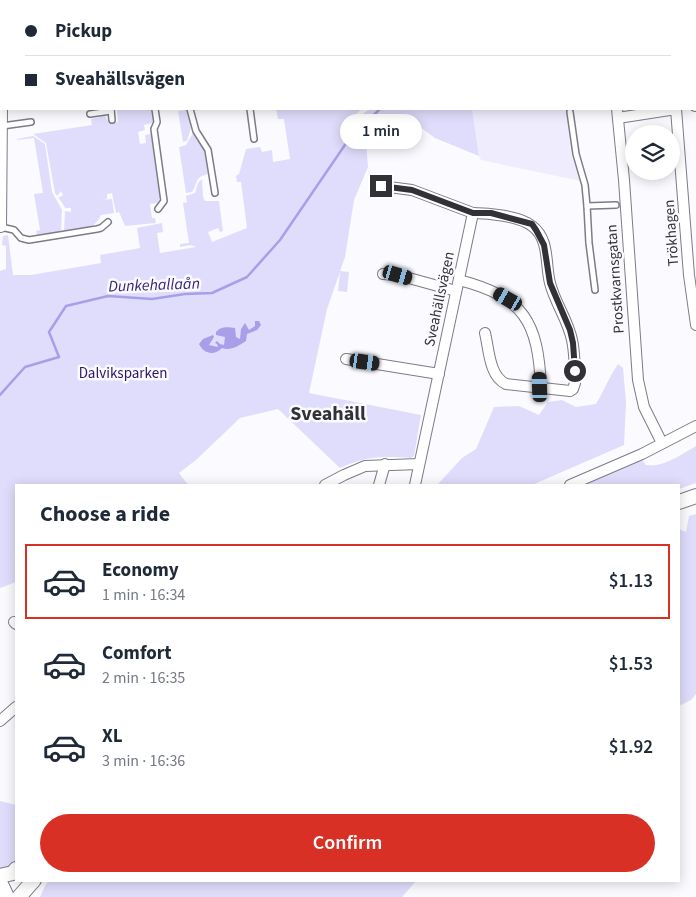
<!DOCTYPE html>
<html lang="en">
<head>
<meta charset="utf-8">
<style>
	body { margin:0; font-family:"Source Sans 3",sans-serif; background:#f6f6f7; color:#1f2937; height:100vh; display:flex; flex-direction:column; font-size:19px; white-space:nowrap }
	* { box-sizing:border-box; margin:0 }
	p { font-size:16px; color:#747a83 }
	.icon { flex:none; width:28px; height:28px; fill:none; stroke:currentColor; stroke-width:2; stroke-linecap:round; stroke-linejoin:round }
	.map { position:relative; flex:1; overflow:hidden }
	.drawer { position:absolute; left:15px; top:484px; width:665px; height:398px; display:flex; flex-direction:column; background:#fff; border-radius:0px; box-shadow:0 2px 12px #0003 }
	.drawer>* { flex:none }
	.guide { position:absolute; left:0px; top:0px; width:696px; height:110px; box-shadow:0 2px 12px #0003; display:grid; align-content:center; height:110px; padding:0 25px; background:#fff }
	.fabs { position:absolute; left:625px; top:125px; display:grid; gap:10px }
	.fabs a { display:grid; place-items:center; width:55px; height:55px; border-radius:50%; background:#fff; box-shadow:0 2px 12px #0003; font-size:25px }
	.end { position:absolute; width:22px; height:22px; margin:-11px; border:6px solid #323136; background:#fff; box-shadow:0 0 0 2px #fff }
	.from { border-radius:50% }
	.bubble { position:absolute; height:35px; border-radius:18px; background:#fff; box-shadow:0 2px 12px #0003; font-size:16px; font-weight:600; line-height:35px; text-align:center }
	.car { position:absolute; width:15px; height:30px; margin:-15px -8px; border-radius:6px; box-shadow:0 0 4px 1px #0007; background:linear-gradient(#222 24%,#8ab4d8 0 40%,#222 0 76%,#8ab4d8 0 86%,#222 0) }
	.guide b { display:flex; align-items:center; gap:18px; height:48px; font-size:19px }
	.guide b+b { border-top:1px solid #e0e1e3 }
	.guide i { width:12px; height:12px; background:#1f2937 }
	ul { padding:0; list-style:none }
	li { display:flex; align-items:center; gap:15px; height:75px; margin:0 10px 8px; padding:0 15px; border:2px solid transparent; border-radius:0px }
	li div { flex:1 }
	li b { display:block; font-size:19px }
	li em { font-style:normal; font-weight:600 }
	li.on { border-color:#d93025 }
	li>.icon { width:45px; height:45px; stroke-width:1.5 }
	h2 { padding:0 25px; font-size:22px; line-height:60px }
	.button { display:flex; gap:10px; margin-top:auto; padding:10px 25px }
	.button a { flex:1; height:58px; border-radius:30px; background:#d93025; color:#fff; font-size:20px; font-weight:600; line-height:58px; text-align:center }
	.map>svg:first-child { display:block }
</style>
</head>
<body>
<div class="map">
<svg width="696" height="897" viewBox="0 0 696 897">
	<rect width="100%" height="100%" fill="#fafaff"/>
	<polygon fill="#efedfd" points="472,109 566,109 571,154 580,181 481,160 479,156"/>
	<g fill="#e0ddfc">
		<path d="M117 109H153L154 120 152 123 144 125 145 130 138 132 140 144 146 143 145 135 151 134 160 198 157 203 150 204 152 218H155L156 223 125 226 119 212 116 213 112 193 107 194V199L101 200 112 199 114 213 101 215C93 232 80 229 64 231L65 211 71 212V208H66V209L58 197H60L63 195 61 191 57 196 55 193 46 143 33 134 92 125 91 119 105 116 109 123 118 122Z"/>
		<path d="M276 109H362L346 122 349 126 369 109H472L479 156 435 138 423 129 414 126 388 129 362 137 366 141 368 167 354 200 345 257 340 271 349 272 347 292 338 291 340 272 327 309 309 393 421 415 414 456 411 458C383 456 366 456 340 468L278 409 240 418 196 460 179 473 188 485H16V582L0 588V271L6 269V246L2 245 3 236 8 235 13 275H31L101 263 100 255 140 248 137 228 162 223 163 232 157 233 160 253 196 247 190 245 180 247V244L189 243 183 203 187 202 186 196 195 193 198 183 202 179 203 197 205 201H219L223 231 220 232 218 228 208 232 212 242 247 228 241 182H237L236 176 239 174 246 149 260 147 262 152 272 150 273 162 290 159 284 119H278Z"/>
		<polygon points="187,110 191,128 187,141 183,142 178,111"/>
		<path d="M193 133 197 141 204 147 208 174C193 178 199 182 192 192L186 193 179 147 186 145Z"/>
		<polygon points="33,136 45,144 52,192 62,210 61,232 37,235 36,231 40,230 34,194 43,193 34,138 17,140 17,139"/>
		<path d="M618 364 623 368 626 402 624 445 532 485H437L462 458 476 449 494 407 519 406 539 415 548 402 562 400 576 407 596 404C604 391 609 377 618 364Z"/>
		<path d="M696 446V483L679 489V485H585L642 460 646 465C663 468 682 454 696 446Z"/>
		<polygon points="696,514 696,694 691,700 681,705 679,704 679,529 686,532 689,516"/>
		<path d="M0 801 16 805V863C11 867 6 869 0 868Z"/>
		<polygon points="51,880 417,880 402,897 40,897 46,884"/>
	</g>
	<path fill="#a99fe8" d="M255 321H259L261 325 257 330 247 334 246 341C238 346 231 351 222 348 214 356 204 354 199 344L203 339 213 335 214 337 209 345 218 347 217 344 215 343 217 341 220 344 224 345 225 337 216 335V332C221 326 228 327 235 328L236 337 240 339 241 329 245 323 249 330 255 326Z"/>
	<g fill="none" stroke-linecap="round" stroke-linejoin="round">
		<g stroke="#a99fe8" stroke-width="2.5">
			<polyline points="385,0 388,1"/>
			<polyline points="431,0 432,1"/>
			<polyline points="400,1 404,0"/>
			<polyline points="0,395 25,367 59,357 49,332 66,306 108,296 152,299 185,294 212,293 247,277 280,240 349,139 380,109"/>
		</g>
		<g stroke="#7d7c87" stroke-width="8">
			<g id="service">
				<polyline points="194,0 195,1"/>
				<polyline points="304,1 304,0"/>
				<polyline points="0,79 1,79"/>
				<polyline points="111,109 112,120"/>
				<polyline points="155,109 157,122 154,129 164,201 158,209"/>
				<polyline points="190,109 196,131 208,150 215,193"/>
				<polyline points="250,109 254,139"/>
				<polyline points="570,112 576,154 585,185 587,206 616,205"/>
				<polyline points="90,114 111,111"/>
				<polyline points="2,126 31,122"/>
				<polyline points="587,206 589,243 595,290"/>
				<polyline points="1,227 14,230 21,238 29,240 97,229 101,228 108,222"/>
			</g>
		</g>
		<g stroke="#7d7c87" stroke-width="12">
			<g id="minor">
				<polyline points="219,0 219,1"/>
				<polyline points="523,0 524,1"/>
				<polyline points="585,0 585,1"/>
				<polyline points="695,17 696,17"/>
				<polyline points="695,106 696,106"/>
				<polyline points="617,109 624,180 638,380 644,407 662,443"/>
				<polyline points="618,118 676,109 689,275 696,325"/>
				<polyline points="381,186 412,190 473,213 415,485"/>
				<path d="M473 213C488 213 520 216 532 226 550 239 545 264 550 283 555 303 568 320 572 340 575 354 575 369 575 383L573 389 570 391 506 384C489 376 489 349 485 333"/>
				<polyline points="1,227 2,109"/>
				<polyline points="383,274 398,275 456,291"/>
				<path d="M459 280C524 297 538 321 541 387"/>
				<polyline points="346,359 439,374"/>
				<polyline points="325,485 344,475 365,466 419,464"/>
				<polyline points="379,485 385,464"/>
				<polyline points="570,485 642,454 696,426"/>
				<polyline points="14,622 16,624"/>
				<polyline points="0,721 16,707"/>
			</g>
		</g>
		<g stroke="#7d7c87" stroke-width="16">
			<g id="tertiary">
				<polyline points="679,502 696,496"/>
				<polyline points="0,876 13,873 16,869"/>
				<polyline points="0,882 7,897"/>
				<polyline points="19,897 34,880"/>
			</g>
		</g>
		<use href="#service" stroke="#fff" stroke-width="5"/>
		<use href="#minor" stroke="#fff" stroke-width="10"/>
		<use href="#tertiary" stroke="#fff" stroke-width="14"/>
	</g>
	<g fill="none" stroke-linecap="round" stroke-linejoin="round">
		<polyline stroke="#323136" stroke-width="6" points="381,186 412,190 473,213 491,213 532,224 536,230 544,245 550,283 570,330 573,343 575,371"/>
	</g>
	<g text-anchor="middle" stroke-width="5" stroke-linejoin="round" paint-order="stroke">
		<g font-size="15" fill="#323136" stroke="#fafaff">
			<text transform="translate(671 233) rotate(-94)" y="5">Trökhagen</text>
			<text transform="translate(615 279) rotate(-94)" y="5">Prostkvarnsgatan</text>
			<text transform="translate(439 299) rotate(-78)" y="5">Sveahällsvägen</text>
		</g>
		<g font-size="15" fill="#2f1368" stroke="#fafaff">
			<text x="123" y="378">Dalviksparken</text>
		</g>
		<g font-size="16" font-style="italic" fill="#3b2478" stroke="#fafaff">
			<text transform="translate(154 284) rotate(-2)" y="6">Dunkehallaån</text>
		</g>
		<g font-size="20" font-weight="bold" fill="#323136" stroke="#fafaff">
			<text x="328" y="420">Sveahäll</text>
		</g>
	</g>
</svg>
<div class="fabs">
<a><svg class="icon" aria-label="layers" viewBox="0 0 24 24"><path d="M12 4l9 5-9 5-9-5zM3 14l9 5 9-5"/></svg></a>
</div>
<i class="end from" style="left:575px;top:371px"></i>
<i class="end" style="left:381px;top:186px"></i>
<div class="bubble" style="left:340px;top:114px;width:82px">1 min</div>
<i class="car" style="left:398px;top:275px;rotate:106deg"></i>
<i class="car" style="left:508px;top:299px;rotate:300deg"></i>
<i class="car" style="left:365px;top:362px;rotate:98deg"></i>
<i class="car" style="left:540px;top:387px;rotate:358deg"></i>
<div class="guide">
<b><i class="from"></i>Pickup</b>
<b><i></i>Sveahällsvägen</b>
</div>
<section class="drawer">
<h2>Choose a ride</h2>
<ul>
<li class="on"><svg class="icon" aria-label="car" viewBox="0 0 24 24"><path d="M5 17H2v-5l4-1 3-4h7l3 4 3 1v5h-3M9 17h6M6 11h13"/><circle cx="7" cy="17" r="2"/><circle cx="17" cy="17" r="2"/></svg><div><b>Economy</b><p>1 min · 16:34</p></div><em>$1.13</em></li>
<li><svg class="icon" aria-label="car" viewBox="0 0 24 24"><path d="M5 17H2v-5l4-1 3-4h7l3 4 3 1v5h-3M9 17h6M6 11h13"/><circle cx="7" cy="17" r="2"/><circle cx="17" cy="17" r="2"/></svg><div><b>Comfort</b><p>2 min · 16:35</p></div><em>$1.53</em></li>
<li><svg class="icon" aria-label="car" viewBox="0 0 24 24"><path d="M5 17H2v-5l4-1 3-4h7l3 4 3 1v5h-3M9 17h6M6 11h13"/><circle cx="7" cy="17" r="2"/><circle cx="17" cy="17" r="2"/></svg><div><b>XL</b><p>3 min · 16:36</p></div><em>$1.92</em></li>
</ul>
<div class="button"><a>Confirm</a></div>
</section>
</div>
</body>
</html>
